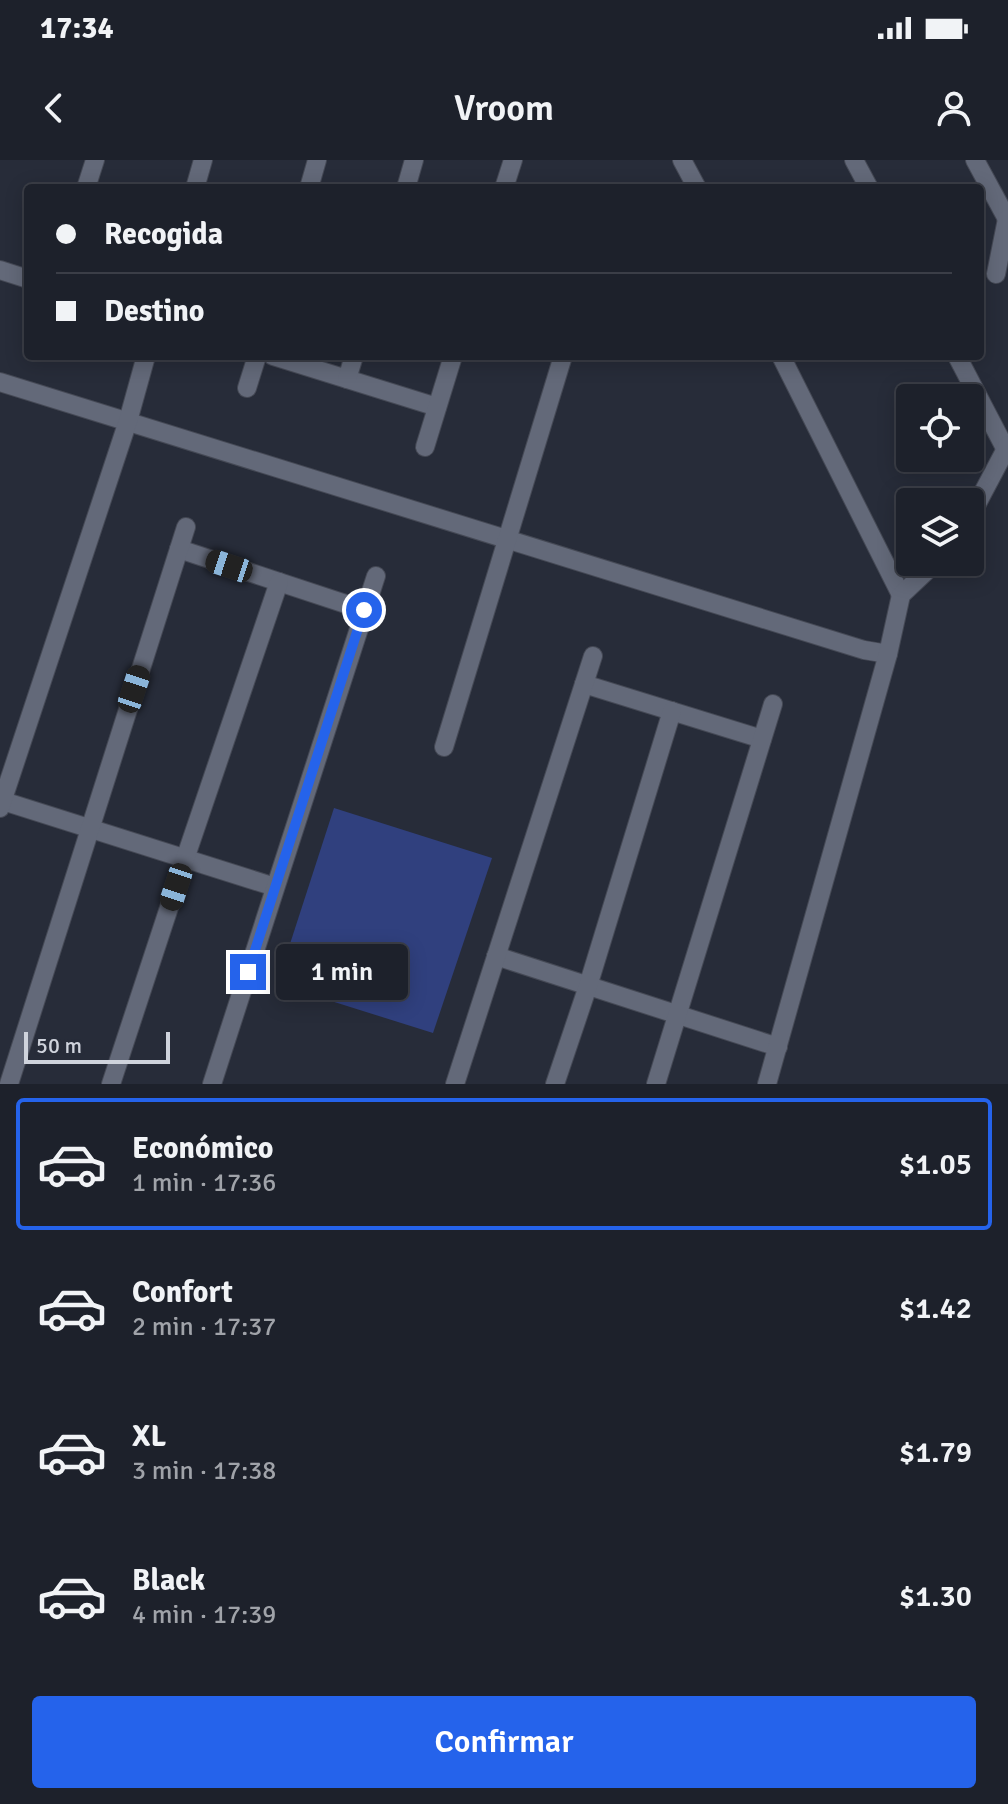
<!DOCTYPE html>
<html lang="es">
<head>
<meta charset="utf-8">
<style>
	body { margin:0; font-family:Signika,sans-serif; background:#2a2e37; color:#f1f3f6; height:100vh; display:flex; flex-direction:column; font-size:30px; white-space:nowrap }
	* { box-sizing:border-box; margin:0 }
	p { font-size:26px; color:#a0a3a9 }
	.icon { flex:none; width:44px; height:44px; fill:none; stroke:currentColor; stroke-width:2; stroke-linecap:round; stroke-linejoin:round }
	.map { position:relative; height:924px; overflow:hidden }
	.side { display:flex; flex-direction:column; background:#1d212b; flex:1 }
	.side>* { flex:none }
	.banner { position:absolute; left:24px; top:24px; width:960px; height:176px; border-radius:8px; box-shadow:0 4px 20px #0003,0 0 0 2px #3b3e47; display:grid; align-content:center; height:176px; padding:0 32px; background:#1d212b }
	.tools { position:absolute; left:896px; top:224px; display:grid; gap:16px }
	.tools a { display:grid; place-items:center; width:88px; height:88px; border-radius:8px; background:#1d212b; box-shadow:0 4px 20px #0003,0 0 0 2px #3b3e47; font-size:40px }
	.scale { position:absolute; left:24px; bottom:20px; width:146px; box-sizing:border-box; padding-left:8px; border:4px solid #cfd3dc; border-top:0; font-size:22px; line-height:28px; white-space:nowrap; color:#cfd3dc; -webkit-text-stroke:6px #272c39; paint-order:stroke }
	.end { position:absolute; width:36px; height:36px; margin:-18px; border:10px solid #2563eb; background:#fff; box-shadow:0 0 0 4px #fff }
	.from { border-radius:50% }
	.bubble { position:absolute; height:56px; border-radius:8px; background:#1d212b; box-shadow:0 4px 20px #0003,0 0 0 2px #3b3e47; font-size:26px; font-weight:600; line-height:56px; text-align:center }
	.car { position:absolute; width:24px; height:48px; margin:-24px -12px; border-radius:10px; box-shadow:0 0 6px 2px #0007; background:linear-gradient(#222 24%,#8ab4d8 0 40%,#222 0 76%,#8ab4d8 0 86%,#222 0) }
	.banner b { display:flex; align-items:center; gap:28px; height:76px; font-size:30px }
	.banner b+b { border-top:2px solid #3b3e47 }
	.banner i { width:20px; height:20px; background:#f1f3f6 }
	ul { padding:14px 0 0; list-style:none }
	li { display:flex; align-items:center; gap:24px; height:132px; margin:0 16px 12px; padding:0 16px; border:4px solid transparent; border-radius:8px }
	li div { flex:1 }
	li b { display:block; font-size:30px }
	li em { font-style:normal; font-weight:600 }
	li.current { border-color:#2563eb }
	li>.icon { width:72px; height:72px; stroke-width:1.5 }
	.primary-button { display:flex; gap:16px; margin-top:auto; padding:16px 32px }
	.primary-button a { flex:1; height:92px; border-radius:8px; background:#2563eb; color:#fff; font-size:32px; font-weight:600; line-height:92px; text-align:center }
	.status { display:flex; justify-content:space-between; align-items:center; height:56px; padding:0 40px; background:#1d212b; direction:ltr }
	.status svg { height:22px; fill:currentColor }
	header { display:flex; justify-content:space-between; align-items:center; height:104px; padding:0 32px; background:#1d212b; font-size:36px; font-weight:600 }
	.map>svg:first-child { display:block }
</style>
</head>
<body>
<div class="status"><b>17:34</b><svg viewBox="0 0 49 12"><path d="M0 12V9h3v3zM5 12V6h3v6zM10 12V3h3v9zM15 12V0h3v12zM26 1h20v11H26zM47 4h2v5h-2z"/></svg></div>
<header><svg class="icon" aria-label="back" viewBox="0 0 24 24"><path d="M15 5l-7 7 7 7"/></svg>Vroom<svg class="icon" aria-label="person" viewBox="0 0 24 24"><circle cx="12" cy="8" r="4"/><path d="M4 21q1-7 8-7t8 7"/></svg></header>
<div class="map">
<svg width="1008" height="924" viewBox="0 0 1008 924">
	<rect width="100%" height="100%" fill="#272c39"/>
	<polygon fill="#30407e" points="334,648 492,698 433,873 277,824"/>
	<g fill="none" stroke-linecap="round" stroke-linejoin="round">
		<g stroke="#454955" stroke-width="20">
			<g id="street">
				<polyline points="682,0 697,28"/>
				<polyline points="854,0 869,28"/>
				<polyline points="975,0 1007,59 1008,56"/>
				<polyline points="86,28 95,0"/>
				<polyline points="195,28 203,0"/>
				<polyline points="309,28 317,0"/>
				<polyline points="406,28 414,0"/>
				<polyline points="504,28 513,0"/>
				<polyline points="0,110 28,119"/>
				<polyline points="996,114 1007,59"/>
				<polyline points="273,196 437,247"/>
				<polyline points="781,196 901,435"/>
				<polyline points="957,196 1005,288"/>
				<polyline points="347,219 354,196"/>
				<polyline points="0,222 864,490 888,494"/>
				<polyline points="247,228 257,196"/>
				<polyline points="425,287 453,196"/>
				<polyline points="970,357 1008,285"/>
				<polyline points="179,389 364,450"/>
				<polyline points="584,524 762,579"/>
				<polyline points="444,587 563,196"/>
				<polyline points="0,640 275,727"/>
				<polyline points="0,648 128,261 146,196"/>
				<polyline points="496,796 778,887"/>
				<polyline points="9,924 186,367"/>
				<polyline points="111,924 185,699 279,422"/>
				<polyline points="212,924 376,416"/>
				<polyline points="455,924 593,496"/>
				<polyline points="555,924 588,826 672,551"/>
				<polyline points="656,924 773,544"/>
				<polyline points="767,924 888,494 901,435 936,402"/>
			</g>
		</g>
		<use href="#street" stroke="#636979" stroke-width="18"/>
	</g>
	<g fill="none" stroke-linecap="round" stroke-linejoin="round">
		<polyline stroke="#2563eb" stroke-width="10" points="248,812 364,450"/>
	</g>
</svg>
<div class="tools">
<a><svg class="icon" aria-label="locate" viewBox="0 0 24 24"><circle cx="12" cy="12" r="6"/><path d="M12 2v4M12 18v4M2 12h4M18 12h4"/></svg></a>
<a><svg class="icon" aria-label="layers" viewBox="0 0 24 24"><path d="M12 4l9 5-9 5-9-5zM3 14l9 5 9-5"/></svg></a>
</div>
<div class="scale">50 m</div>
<i class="end from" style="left:364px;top:450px"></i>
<i class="end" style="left:248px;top:812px"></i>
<div class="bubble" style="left:276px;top:784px;width:132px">1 min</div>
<i class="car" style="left:229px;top:406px;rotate:288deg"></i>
<i class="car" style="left:134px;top:529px;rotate:18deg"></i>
<i class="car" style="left:176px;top:727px;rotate:198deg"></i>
<div class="banner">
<b><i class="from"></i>Recogida</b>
<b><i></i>Destino</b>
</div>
</div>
<section class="side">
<ul>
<li class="current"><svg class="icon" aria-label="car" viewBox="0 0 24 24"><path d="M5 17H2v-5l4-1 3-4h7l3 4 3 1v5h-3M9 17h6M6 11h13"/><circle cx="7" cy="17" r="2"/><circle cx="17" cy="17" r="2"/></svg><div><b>Económico</b><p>1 min · 17:36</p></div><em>$1.05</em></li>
<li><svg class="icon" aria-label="car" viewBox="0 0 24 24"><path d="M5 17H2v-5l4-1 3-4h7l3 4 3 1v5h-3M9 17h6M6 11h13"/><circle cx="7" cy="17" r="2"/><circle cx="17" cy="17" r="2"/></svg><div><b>Confort</b><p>2 min · 17:37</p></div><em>$1.42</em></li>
<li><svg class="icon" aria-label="car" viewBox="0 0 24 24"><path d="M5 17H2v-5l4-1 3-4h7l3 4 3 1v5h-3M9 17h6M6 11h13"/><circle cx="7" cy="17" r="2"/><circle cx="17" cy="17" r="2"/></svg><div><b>XL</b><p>3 min · 17:38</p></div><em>$1.79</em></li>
<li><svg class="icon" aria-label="car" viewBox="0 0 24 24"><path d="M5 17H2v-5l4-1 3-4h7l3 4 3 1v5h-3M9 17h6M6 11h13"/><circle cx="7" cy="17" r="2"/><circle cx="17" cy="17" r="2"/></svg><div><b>Black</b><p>4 min · 17:39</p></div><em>$1.30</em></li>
</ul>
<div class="primary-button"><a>Confirmar</a></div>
</section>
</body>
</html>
